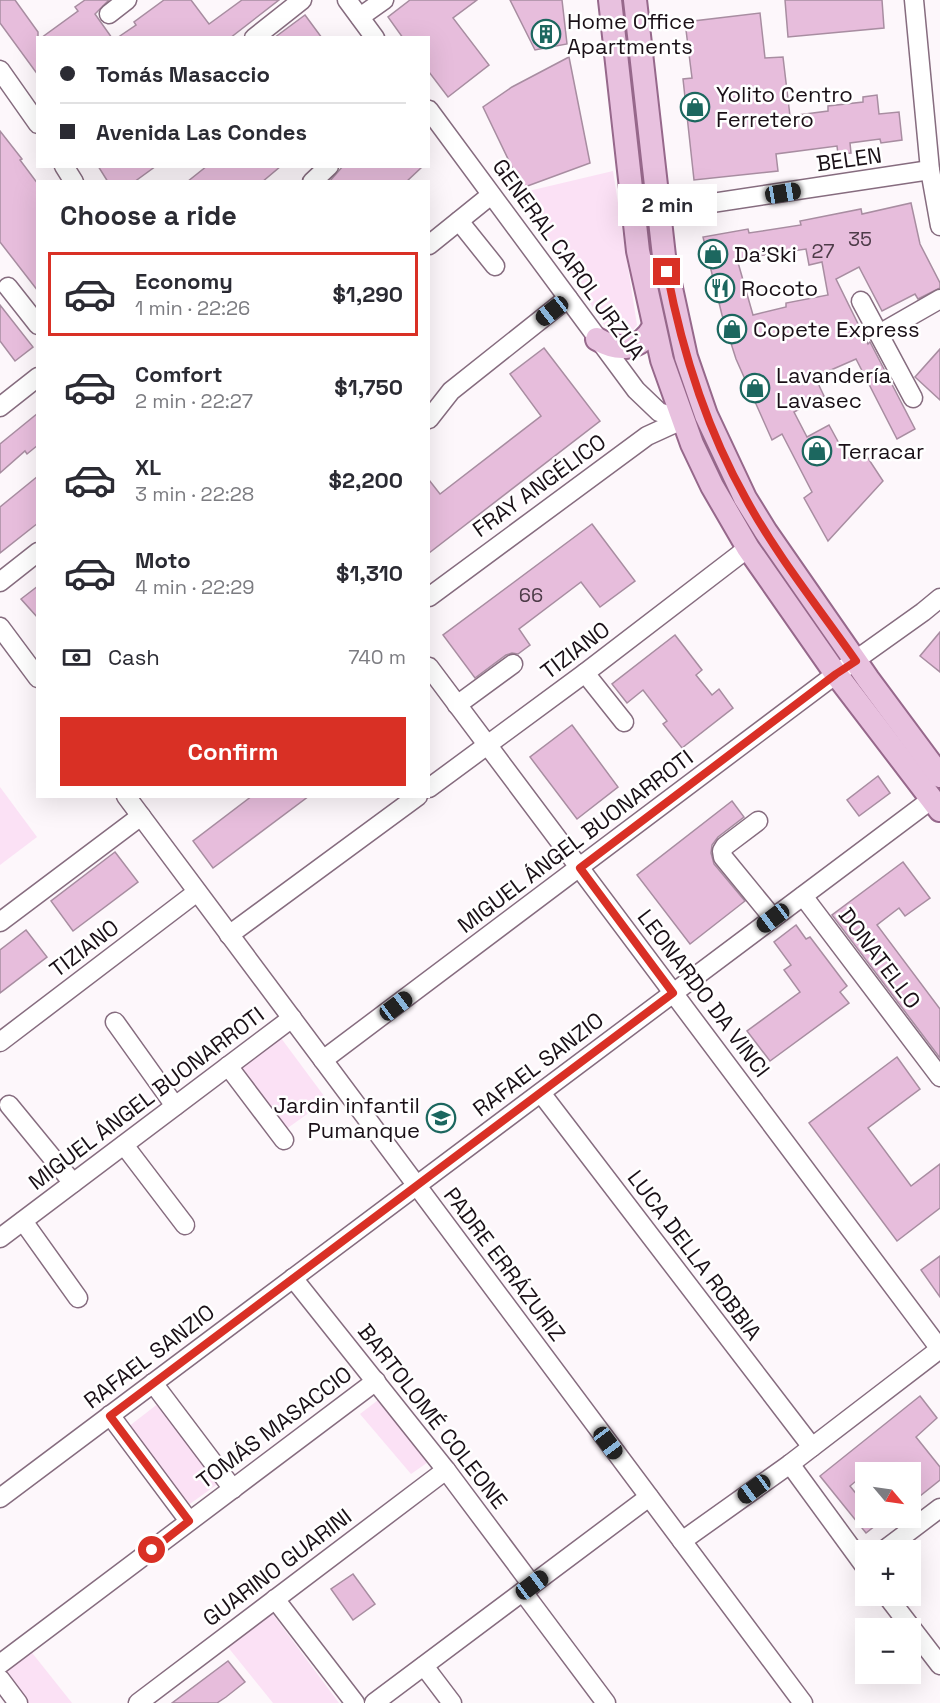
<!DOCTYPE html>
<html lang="en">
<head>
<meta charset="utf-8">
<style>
	body { margin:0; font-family:"Space Grotesk",sans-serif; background:#f2f2f3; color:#2b2b33; height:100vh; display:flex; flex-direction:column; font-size:22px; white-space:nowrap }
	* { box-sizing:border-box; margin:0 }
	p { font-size:20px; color:#7c7c81 }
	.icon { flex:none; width:33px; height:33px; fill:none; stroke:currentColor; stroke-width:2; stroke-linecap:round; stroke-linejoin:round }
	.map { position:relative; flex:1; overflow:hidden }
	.panel { position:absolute; left:36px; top:180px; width:394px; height:618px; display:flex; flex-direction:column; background:#fff; border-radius:0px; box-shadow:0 6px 24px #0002 }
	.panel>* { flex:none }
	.banner { position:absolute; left:36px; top:36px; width:394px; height:132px; border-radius:0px; box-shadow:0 6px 24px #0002; display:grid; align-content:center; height:132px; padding:0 24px; background:#fff }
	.needle { width:39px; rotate:119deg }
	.buttons { position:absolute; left:855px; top:1462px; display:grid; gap:12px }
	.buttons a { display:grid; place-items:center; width:66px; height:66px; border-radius:0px; background:#fff; box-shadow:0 6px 24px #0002; font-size:30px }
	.end { position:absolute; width:27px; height:27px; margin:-14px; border:8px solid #d93025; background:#fff; box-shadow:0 0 0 3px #fff }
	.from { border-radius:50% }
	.bubble { position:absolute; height:42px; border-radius:0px; background:#fff; box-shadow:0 6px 24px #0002; font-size:20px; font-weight:800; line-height:42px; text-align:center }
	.car { position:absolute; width:18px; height:36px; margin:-18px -9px; border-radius:8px; box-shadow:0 0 4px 2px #0007; background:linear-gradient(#222 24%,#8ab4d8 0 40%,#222 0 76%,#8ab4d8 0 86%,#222 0) }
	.banner b { display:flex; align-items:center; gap:21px; height:57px; font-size:22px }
	.banner b+b { border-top:2px solid #e1e1e2 }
	.banner i { width:15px; height:15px; background:#2b2b33 }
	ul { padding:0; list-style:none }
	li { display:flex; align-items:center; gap:18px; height:84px; margin:0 12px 9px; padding:0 12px; border:3px solid transparent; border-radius:0px }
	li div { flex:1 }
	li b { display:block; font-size:22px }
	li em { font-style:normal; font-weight:800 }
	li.on { border-color:#d93025 }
	li>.icon { width:54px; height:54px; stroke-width:1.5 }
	h2 { padding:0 24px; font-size:27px; line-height:72px }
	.pay { display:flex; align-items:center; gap:15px; height:66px; padding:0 24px; font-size:22px }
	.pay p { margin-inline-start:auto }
	.button { display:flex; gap:12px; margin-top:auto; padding:12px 24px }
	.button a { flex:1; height:69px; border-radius:0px; background:#d93025; color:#fff; font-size:24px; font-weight:800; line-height:69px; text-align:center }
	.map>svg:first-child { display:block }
</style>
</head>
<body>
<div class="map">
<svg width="940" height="1703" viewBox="0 0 940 1703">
	<rect width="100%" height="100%" fill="#fdf7fb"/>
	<g fill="#fbe1f5">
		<path d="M613 171 637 325C629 335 624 339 611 336L520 193Z"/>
		<polygon points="0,787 37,837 0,865"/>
		<polygon points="281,1038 327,1100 282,1132 237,1071"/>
		<polygon points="382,1397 431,1460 411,1474 360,1414"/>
		<polygon points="159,1403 219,1483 187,1506 128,1427"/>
		<polygon points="272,1613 339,1703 273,1703 227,1646"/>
		<polygon points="29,1649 72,1703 26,1703 2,1670"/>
	</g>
	<g fill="#e7bddc" stroke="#a88da1" stroke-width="1.5" fill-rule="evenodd">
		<polygon points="0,0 15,0 38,32 38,75 0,23"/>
		<polygon points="85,0 109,0 95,14 112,38 41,38 78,11 75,7"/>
		<polygon points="164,0 191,0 209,24 242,0 279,0 230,38 117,38 136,25 134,22"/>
		<polygon points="410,0 477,0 453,18 489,65 448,97 429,72 429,38 403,38 388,17"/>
		<polygon points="510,0 562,0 567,44 535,50"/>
		<polygon points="785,0 882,0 884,28 788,37"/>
		<polygon points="760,13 765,58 783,57 790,116 828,111 828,106 863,102 863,97 877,95 879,114 899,112 902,140 881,143 880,139 850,143 851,153 838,154 837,146 776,154 778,171 694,180 683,79 692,78 685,22"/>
		<polygon points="305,15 322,38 274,38"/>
		<polygon points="569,57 590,163 522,188 483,107 512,87"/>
		<polygon points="0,131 22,159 20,160 38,184 38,291 0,242"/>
		<polygon points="98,166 156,166 134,182 108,182"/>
		<polygon points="207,166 281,166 262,182 187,182"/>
		<polygon points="343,166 423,166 406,182 329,182"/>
		<path d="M911 203 920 244 940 283V288L918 299 915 294 882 311 859 267 836 279 868 344 870 342 915 429 897 439 856 359 815 377 824 396 794 412 807 437 829 425 847 458 862 449 883 481 828 541 804 498 812 492 782 434 772 440 736 359 722 315 703 237 748 229 749 233 801 225 800 221 861 209 862 214ZM806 249 809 265 822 262 828 295 786 303V307L753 315 737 259Z"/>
		<polygon points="0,305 33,347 15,361 0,341"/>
		<polygon points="544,348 600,421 429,553 429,480 440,494 541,416 510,374"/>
		<polygon points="940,349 940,400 915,377"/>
		<polygon points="38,413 38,445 27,454 25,451 0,473 0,444"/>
		<polygon points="38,476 38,523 0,553 0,507"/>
		<polygon points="592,524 635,581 600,607 581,582 519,629 530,645 518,654 512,653 506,655 475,678 443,635"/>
		<polygon points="38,586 38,618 21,599"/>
		<polygon points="940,632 940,672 920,656"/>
		<polygon points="675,635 702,670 696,675 712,695 719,689 733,708 682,748 663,724 667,721 643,690 627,703 612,684"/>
		<polygon points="572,725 618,787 577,819 530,757"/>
		<polygon points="878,776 890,793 859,816 847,800"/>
		<polygon points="252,796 309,796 213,868 193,841"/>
		<polygon points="732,801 744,817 718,837 712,845 711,853 714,864 745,901 690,944 637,875"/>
		<polygon points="115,852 138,882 73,931 51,901"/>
		<polygon points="903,862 930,898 905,916 899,908 877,925 940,1009 940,1058 832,915"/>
		<polygon points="796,925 806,939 810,937 847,986 840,992 849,1003 770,1061 747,1031 800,992 784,970 791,965 774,942"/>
		<polygon points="26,930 47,957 0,993 0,950"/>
		<polygon points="897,1057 920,1089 868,1128 911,1186 940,1164 940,1208 897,1241 809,1123"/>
		<polygon points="940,1256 940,1297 921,1270"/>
		<polygon points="920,1396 937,1418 916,1437 940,1467 940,1480 910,1504 910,1473 866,1473 850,1486 866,1506 866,1518 885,1518 866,1533 820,1476"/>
		<polygon points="353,1574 375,1604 353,1620 331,1589"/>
		<polygon points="228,1661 245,1682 226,1697 217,1703 172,1703"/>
	</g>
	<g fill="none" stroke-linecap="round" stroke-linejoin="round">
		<g stroke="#866c7f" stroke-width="21">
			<g id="minor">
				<polyline points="347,0 375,38"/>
				<polyline points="914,0 930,170 940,226"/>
				<polyline points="109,14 127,0"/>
				<polyline points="360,17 384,0"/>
				<polyline points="254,38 302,0"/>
				<polyline points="0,70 38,124"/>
				<polyline points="429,110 636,390 659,412 682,420"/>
				<polyline points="64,166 74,182"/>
				<polyline points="312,182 329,166"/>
				<polyline points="633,215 930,170"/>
				<polyline points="459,221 495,266"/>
				<polyline points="429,245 491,195"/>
				<polyline points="8,287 38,325"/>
				<polyline points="861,301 913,398"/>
				<polyline points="879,334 940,299"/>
				<polyline points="0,407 38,377"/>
				<polyline points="429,419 451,391 568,298"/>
				<polyline points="0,582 38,552"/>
				<polyline points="429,597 647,436 682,420"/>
				<polyline points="0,627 38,678"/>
				<polyline points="429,667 940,1349"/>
				<polyline points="585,673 624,722"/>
				<polyline points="457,705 513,664"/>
				<polyline points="429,788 585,673 748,548"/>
				<polyline points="126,796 803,1703"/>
				<polyline points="758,821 725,846 722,851 723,857 773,918"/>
				<polyline points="803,896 940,1077"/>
				<polyline points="0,922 141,816"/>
				<polyline points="229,935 418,796"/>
				<polyline points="115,1022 175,1106"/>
				<polyline points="0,1042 197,892"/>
				<polyline points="323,1060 836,674 923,612 940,598"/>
				<polyline points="228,1066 284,1140"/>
				<polyline points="541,1093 812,1447"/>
				<polyline points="9,1105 73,1183"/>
				<polyline points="124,1145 185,1225"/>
				<polyline points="23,1221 78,1298"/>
				<polyline points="0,1238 292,1018"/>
				<polyline points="293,1278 446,1470 532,1585"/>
				<polyline points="153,1383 233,1489"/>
				<polyline points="110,1415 189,1521"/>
				<polyline points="790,1464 866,1568"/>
				<polyline points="0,1498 932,799"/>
				<polyline points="682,1541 790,1464 940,1349"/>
				<polyline points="883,1551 940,1508"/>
				<polyline points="523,1592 606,1703"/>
				<polyline points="887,1596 940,1665"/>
				<polyline points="275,1599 355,1703"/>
				<polyline points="0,1664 376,1381"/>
				<polyline points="424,1666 452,1703"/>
				<polyline points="0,1679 18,1703"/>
				<polyline points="138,1703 446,1470"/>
				<polyline points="374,1703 649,1497"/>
			</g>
		</g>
		<g stroke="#96688b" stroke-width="26">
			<g id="major">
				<polyline points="610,0 638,251 662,360 692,444 712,486 748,548 836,674 940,810"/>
				<polyline points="635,0 664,256 686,357 706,415 745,498 766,532 868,679 940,776"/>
				<path d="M597 339C619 352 640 350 653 328"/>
			</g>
		</g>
		<use href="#minor" stroke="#fff" stroke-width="18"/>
		<use href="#major" stroke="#e8c1df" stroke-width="22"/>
	</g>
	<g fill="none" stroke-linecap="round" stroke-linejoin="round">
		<path stroke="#d93025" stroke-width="8" d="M152 1550 189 1521 110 1416 673 993 580 868 836 674 856 661C819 608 777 556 746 499 706 428 682 351 667 272"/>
	</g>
	<defs>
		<g id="building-ring" transform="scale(1.5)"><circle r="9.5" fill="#fff" stroke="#1c675f" stroke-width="1.5"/><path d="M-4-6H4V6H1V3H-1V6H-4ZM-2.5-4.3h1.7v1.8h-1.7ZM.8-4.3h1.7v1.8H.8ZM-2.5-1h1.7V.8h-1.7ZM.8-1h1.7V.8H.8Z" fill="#1c675f"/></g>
		<g id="shop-ring" transform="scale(1.5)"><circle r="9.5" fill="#fff" stroke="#1c675f" stroke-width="1.5"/><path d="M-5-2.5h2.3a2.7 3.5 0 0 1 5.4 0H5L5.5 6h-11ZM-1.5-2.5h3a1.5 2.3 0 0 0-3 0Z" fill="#1c675f"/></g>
		<g id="restaurant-ring" transform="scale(1.5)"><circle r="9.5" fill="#fff" stroke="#1c675f" stroke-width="1.5"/><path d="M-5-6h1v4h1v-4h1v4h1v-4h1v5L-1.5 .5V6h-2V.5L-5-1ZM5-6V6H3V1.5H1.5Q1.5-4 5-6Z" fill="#1c675f"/></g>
		<g id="school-ring" transform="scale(1.5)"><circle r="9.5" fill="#fff" stroke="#1c675f" stroke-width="1.5"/><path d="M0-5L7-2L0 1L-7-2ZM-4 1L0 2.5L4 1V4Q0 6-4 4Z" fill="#1c675f"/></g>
	</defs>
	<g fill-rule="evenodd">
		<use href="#building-ring" x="546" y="34"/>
		<use href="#shop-ring" x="695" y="107"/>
		<use href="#shop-ring" x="713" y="254"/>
		<use href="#restaurant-ring" x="720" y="288"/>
		<use href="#shop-ring" x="732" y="329"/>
		<use href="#shop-ring" x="755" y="388"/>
		<use href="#shop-ring" x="817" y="451"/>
		<use href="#school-ring" x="441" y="1118"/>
	</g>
	<g text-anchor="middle" stroke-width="5" stroke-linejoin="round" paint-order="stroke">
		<g font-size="20" fill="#4d3b48">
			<text x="860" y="246">35</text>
			<text x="823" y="258">27</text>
			<text x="531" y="602">66</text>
		</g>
		<g font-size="22" fill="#1a1017" stroke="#fff" text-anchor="start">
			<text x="567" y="29">Home Office<tspan x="567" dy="25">Apartments</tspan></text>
			<text x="716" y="102">Yolito Centro<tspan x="716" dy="25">Ferretero</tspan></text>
			<text x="734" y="262">Da'Ski</text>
			<text x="741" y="296">Rocoto</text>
			<text x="753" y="337">Copete Express</text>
			<text x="776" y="383">Lavandería<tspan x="776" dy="25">Lavasec</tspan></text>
			<text x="838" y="459">Terracar</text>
			<text x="420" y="1113" text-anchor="end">Jardin infantil<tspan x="420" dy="25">Pumanque</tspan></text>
		</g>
		<g font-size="22" fill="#1a1017" stroke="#fff">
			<text transform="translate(849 159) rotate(-8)" y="8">BELEN</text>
			<text transform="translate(569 259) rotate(54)" y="8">GENERAL CAROL URZÚA</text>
			<text transform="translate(539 485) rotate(-36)" y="8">FRAY ANGÉLICO</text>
			<text transform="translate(575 650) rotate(-37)" y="8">TIZIANO</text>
			<text transform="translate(575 841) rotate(-37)" y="8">MIGUEL ÁNGEL BUONARROTI</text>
			<text transform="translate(84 948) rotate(-37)" y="8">TIZIANO</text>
			<text transform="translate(880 958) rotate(53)" y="8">DONATELLO</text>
			<text transform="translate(704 993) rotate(53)" y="8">LEONARDO DA VINCI</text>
			<text transform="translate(538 1064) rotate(-37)" y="8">RAFAEL SANZIO</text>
			<text transform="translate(146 1098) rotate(-37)" y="8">MIGUEL ÁNGEL BUONARROTI</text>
			<text transform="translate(695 1255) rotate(53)" y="8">LUCA DELLA ROBBIA</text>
			<text transform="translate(505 1264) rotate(53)" y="8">PADRE ERRÁZURIZ</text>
			<text transform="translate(149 1356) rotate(-37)" y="8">RAFAEL SANZIO</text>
			<text transform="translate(433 1416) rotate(52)" y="8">BARTOLOMÉ COLEONE</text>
			<text transform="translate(274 1427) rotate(-37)" y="8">TOMÁS MASACCIO</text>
			<text transform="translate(277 1567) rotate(-37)" y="8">GUARINO GUARINI</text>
		</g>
	</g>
</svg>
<div class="buttons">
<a><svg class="needle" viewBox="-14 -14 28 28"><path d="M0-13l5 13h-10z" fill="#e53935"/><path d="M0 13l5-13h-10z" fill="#7c7c81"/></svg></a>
<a>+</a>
<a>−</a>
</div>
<i class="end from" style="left:152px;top:1550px"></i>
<i class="end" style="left:667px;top:272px"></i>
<div class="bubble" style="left:618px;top:184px;width:99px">2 min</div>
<i class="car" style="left:783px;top:193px;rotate:81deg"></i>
<i class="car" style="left:552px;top:311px;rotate:232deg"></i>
<i class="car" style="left:773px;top:918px;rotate:233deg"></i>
<i class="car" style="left:396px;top:1006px;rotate:53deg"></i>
<i class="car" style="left:608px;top:1443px;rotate:143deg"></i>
<i class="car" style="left:754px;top:1489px;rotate:234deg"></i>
<i class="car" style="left:532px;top:1585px;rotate:53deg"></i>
<div class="banner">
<b><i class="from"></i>Tomás Masaccio</b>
<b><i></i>Avenida Las Condes</b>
</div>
<section class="panel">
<h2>Choose a ride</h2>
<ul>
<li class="on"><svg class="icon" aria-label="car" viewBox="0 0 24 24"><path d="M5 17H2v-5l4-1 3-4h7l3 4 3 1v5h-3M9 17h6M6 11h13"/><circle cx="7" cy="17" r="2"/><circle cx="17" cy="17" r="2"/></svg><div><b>Economy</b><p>1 min · 22:26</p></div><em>$1,290</em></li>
<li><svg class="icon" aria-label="car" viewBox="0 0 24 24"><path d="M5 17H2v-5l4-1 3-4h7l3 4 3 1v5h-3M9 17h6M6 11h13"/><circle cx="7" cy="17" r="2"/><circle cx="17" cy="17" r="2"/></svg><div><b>Comfort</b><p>2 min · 22:27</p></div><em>$1,750</em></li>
<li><svg class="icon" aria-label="car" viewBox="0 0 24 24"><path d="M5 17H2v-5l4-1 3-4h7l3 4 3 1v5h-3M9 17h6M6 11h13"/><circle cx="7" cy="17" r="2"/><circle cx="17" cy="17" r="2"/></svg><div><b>XL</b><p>3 min · 22:28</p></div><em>$2,200</em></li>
<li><svg class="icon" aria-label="car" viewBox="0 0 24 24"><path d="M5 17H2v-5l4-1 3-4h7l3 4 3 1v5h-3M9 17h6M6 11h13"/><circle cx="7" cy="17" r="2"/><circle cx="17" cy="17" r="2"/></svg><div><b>Moto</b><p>4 min · 22:29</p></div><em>$1,310</em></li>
</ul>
<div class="pay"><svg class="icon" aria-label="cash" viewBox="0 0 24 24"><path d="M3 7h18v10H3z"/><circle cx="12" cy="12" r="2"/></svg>Cash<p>740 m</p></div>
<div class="button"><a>Confirm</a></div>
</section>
</div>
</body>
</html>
